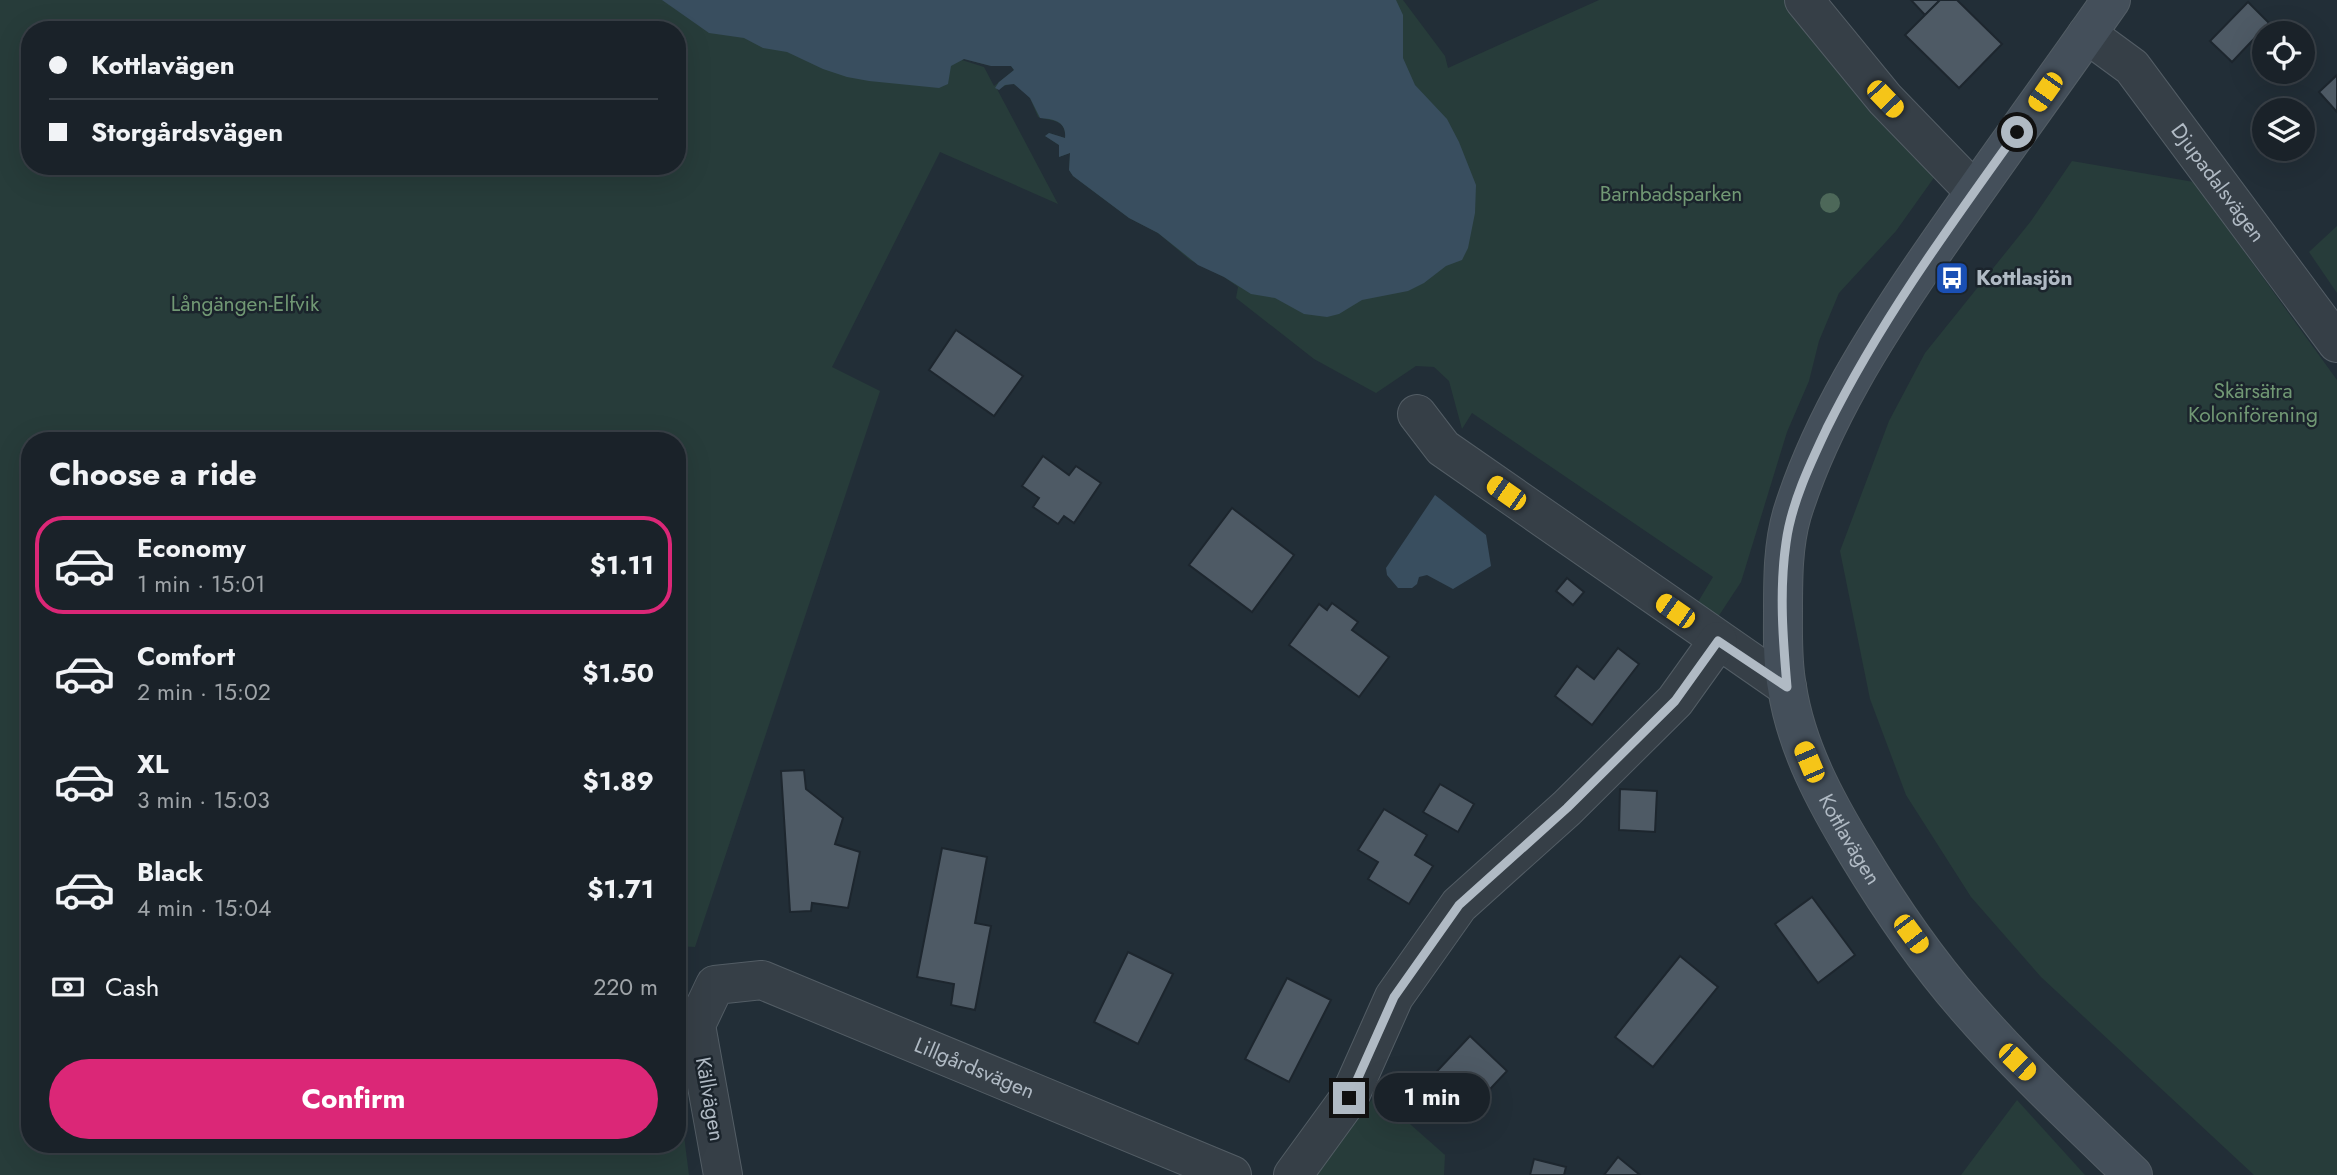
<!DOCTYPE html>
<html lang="en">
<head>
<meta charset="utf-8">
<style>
	body { margin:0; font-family:Jost,sans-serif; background:#272f35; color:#f1f3f6; height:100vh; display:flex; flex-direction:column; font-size:26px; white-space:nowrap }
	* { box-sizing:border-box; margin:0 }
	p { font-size:23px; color:#9fa4a8 }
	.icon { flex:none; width:38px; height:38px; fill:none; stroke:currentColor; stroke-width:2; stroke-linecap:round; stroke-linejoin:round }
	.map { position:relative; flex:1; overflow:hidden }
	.details { position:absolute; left:21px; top:432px; width:665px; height:721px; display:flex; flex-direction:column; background:#1a2229; border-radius:28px; box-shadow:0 7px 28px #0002,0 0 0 2px #383f46 }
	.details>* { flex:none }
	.top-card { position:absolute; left:21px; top:21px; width:665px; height:154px; border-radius:28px; box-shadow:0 7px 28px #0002,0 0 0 2px #383f46; display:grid; align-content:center; height:154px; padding:0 28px; background:#1a2229 }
	.tools { position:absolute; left:2252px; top:21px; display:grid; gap:14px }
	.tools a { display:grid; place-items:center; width:63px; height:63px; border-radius:50%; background:#1a2229; box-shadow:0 7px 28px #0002,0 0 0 2px #383f46; font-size:35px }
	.end { position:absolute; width:32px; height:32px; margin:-16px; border:9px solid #b0bac4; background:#111; box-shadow:0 0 0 4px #111 }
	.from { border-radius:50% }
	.bubble { position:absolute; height:49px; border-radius:24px; background:#1a2229; box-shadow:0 7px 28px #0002,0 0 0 2px #383f46; font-size:23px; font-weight:700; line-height:49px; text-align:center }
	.car { position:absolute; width:21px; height:42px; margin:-21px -10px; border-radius:9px; box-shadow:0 0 5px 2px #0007; background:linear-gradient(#f5c518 24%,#345 0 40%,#f5c518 0 76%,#345 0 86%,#f5c518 0) }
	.top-card b { display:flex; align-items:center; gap:24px; height:66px; font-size:26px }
	.top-card b+b { border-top:2px solid #383f46 }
	.top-card i { width:18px; height:18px; background:#f1f3f6 }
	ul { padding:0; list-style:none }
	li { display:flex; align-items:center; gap:21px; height:98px; margin:0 14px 10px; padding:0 14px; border:4px solid transparent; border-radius:28px }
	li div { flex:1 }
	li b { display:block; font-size:26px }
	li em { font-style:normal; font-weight:700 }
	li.active { border-color:#db2777 }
	li>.icon { width:63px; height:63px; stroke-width:1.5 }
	h2 { padding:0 28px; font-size:32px; line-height:84px }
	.pay { display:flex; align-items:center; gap:18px; height:77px; padding:0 28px; font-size:26px }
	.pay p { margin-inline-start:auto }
	.cta { display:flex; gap:14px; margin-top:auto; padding:14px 28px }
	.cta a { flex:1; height:80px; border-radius:42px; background:#db2777; color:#fff; font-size:28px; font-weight:700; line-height:80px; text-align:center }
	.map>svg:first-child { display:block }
</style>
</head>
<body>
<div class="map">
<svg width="2337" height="1175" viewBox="0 0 2337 1175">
	<rect width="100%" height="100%" fill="#222e37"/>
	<g fill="#273c3a" fill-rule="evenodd">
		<path d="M0 0H1403L1445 56 1448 68 1599 0H1799L1938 172 1896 231 1839 293 1819 341 1809 381 1787 432 1741 582 1718 617 1698 602 1713 577 1472 413 1462 429 1449 381 1434 367 1416 366 1376 393 1314 359 1236 298 1238 287 1224 277 1190 260 1158 233 1129 218 1073 176 1069 170 1070 153 1059 157V145L1045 136 1049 133 1065 138C1067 119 1050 121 1038 117L1030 98 1024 91 1012 83 997 89 1058 204 940 152 832 367 880 391 695 947 677 946V441H30V1144H677V1081L689 1175H0ZM30 30H677V166H30ZM964 59 991 66H1011L1014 70 994 86 984 67 962 60Z"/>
		<polygon points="2072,161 2194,182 2337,380 2337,1175 2254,1175 2041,977 1971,897 1906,795 1870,699 1840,551 1889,421 1925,353 2031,221"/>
		<polygon points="2337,226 2337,293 2309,252"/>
		<polygon points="1376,1094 1445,1155 1444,1175 1316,1175"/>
		<polygon points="2017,1100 2085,1175 1961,1175"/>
	</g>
	<g fill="#394e5f">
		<path d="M662 0H1396L1403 15V58L1415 85 1447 119 1459 142 1476 185 1475 213 1468 248 1462 260 1446 266 1424 283 1408 291 1362 300 1339 314 1327 317 1304 314 1275 298 1251 294 1224 277 1198 265 1158 233 1129 218 1073 176 1069 170 1070 153 1059 157V145L1045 136 1049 133 1065 138C1067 121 1053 119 1040 118L1030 98 1014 84 1005 85 999 90 995 88 999 82 1014 70 1011 66H991L964 59 951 66 948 84 939 88 869 81 847 77 823 69 787 52 763 48 744 38 709 33Z"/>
		<polygon points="1435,495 1486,535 1491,566 1453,589 1427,575 1419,577 1417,584 1412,588 1398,588 1387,575 1386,568"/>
	</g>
	<g fill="#4e5a65" stroke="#1d262e" stroke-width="2">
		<polygon points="1911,0 1940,0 1925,15"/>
		<polygon points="1940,0 1957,0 2002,44 1959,88 1905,35"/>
		<polygon points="2248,2 2269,23 2232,62 2210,41"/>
		<polygon points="2337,75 2337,112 2319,92"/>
		<polygon points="956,330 1023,376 994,416 929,370"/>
		<polygon points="1043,456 1069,475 1076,466 1101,483 1074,523 1064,516 1058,524 1033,507 1039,498 1022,486"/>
		<polygon points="1232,508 1294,555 1252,612 1189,565"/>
		<polygon points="1567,578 1584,592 1573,605 1556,591"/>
		<polygon points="1332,603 1358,622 1352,630 1389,657 1359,697 1289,645 1319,604 1327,610"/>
		<polygon points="1618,648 1639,664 1592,725 1555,696 1577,666 1594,679"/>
		<polygon points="804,770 806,789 843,818 835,844 860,852 848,908 812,903 811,911 790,912 781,771"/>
		<polygon points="1440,784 1474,804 1458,832 1423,812"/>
		<polygon points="1620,789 1657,791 1655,832 1619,830"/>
		<polygon points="1384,809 1427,835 1415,855 1433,866 1409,904 1368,879 1378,862 1358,850"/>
		<polygon points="942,848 987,857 975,923 991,926 975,1010 951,1005 954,984 917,977"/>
		<polygon points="1812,897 1855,955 1818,983 1775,924"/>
		<polygon points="1128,952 1173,974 1138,1044 1094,1022"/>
		<polygon points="1680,956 1718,987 1653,1067 1615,1037"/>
		<polygon points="1287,978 1331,1000 1289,1082 1245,1059"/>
		<polygon points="1470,1036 1507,1071 1462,1119 1425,1084"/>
		<polygon points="1618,1157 1640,1175 1604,1175"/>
		<polygon points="1534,1159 1566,1167 1564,1175 1530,1175"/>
	</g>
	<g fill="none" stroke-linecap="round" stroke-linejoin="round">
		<g stroke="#535d65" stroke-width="40">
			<g id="street">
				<polyline points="1804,0 1885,99 1974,191"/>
				<path id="s1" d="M2087 34 2132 67 2337 343"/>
				<polyline points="1417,414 1443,448 1787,687"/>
				<path id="s2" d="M723 1175 696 1025 715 985 762 980 1232 1175"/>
				<polyline points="1293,1175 1349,1098 1394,997 1459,905 1567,808 1675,701 1718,641"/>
			</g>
		</g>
		<g stroke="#535d65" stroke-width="40">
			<g id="secondary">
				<path id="s3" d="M2111 0C2051 86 1989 170 1930 256 1875 336 1821 421 1792 514 1783 545 1783 578 1783 611 1783 636 1782 662 1787 687 1796 747 1826 802 1857 853 1889 906 1925 959 1966 1006 2018 1066 2076 1120 2133 1175"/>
			</g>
		</g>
		<use href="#street" stroke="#363f47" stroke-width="38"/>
		<use href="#secondary" stroke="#444f5a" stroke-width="38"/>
	</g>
	<circle fill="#4d6859" cx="1830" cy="203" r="10"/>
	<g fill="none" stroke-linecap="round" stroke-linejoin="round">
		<path stroke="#b0bac4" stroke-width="9" d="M1349 1098 1394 997 1459 905 1567 808 1675 701 1718 641 1787 687C1783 640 1779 591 1786 543 1791 504 1810 464 1827 428 1879 323 1948 228 2017 132"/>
	</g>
	<defs>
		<g id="bus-square" transform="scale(1.75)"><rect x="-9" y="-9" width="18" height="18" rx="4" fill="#1a4fb4" stroke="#1b242c"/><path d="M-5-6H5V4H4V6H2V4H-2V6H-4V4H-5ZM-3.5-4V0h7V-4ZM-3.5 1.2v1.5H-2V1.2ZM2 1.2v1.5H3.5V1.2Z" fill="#fff"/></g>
	</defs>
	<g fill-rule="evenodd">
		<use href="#bus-square" x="1952" y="278"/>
	</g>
	<g text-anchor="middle" stroke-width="5" stroke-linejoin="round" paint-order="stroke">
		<g font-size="21" fill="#b0bac4" stroke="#1b242c">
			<text dy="7" stroke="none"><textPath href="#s1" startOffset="200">Djupadalsvägen</textPath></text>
			<text dy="7" stroke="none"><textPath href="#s3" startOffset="947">Kottlavägen</textPath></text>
			<text dy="7" stroke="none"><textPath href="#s2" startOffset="474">Lillgårdsvägen</textPath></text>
			<text transform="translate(710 1099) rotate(80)" y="7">Källvägen</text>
		</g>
		<g font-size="21" fill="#719874" stroke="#1b242c">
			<text x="1671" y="201">Barnbadsparken</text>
			<text x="245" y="311">Långängen-Elfvik</text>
			<text x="2253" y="398">Skärsätra<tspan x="2253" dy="24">Koloniförening</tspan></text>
		</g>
		<g font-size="21" font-weight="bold" fill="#b0bac4" stroke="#1b242c" text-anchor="start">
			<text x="1976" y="285">Kottlasjön</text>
		</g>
	</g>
</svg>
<div class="tools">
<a><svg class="icon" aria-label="locate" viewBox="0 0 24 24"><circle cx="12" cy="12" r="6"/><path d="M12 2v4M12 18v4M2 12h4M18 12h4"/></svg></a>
<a><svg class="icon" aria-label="layers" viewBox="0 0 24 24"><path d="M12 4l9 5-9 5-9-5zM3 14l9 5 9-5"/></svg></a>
</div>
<i class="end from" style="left:2017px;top:132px"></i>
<i class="end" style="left:1349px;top:1098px"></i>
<div class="bubble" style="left:1374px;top:1073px;width:116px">1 min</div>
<i class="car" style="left:2045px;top:92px;rotate:215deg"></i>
<i class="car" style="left:1885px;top:99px;rotate:136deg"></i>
<i class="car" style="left:1506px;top:493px;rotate:305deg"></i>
<i class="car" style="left:1675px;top:611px;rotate:305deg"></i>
<i class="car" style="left:1809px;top:762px;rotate:337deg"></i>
<i class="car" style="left:1911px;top:934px;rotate:143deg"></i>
<i class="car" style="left:2017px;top:1062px;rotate:134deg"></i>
<div class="top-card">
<b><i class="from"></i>Kottlavägen</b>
<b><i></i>Storgårdsvägen</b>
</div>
<section class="details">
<h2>Choose a ride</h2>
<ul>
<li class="active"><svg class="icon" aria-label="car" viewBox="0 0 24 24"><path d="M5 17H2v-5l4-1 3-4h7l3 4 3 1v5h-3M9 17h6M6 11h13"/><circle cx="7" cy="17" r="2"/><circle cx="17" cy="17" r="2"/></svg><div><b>Economy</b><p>1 min · 15:01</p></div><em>$1.11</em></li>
<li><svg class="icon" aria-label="car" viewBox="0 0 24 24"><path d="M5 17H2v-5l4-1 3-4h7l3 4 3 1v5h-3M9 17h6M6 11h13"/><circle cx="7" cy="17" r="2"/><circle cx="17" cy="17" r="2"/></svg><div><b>Comfort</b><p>2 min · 15:02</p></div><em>$1.50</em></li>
<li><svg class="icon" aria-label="car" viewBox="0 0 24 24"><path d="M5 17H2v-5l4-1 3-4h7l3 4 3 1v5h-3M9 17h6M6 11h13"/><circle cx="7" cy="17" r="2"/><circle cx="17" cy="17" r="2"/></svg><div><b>XL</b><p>3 min · 15:03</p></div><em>$1.89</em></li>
<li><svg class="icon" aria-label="car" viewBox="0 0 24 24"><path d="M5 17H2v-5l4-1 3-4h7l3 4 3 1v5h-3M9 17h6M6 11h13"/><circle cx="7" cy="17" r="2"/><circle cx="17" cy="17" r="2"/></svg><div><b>Black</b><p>4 min · 15:04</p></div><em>$1.71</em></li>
</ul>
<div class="pay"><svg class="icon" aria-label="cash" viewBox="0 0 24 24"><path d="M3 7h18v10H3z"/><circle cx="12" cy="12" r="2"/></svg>Cash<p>220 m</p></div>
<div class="cta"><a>Confirm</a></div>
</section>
</div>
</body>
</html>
